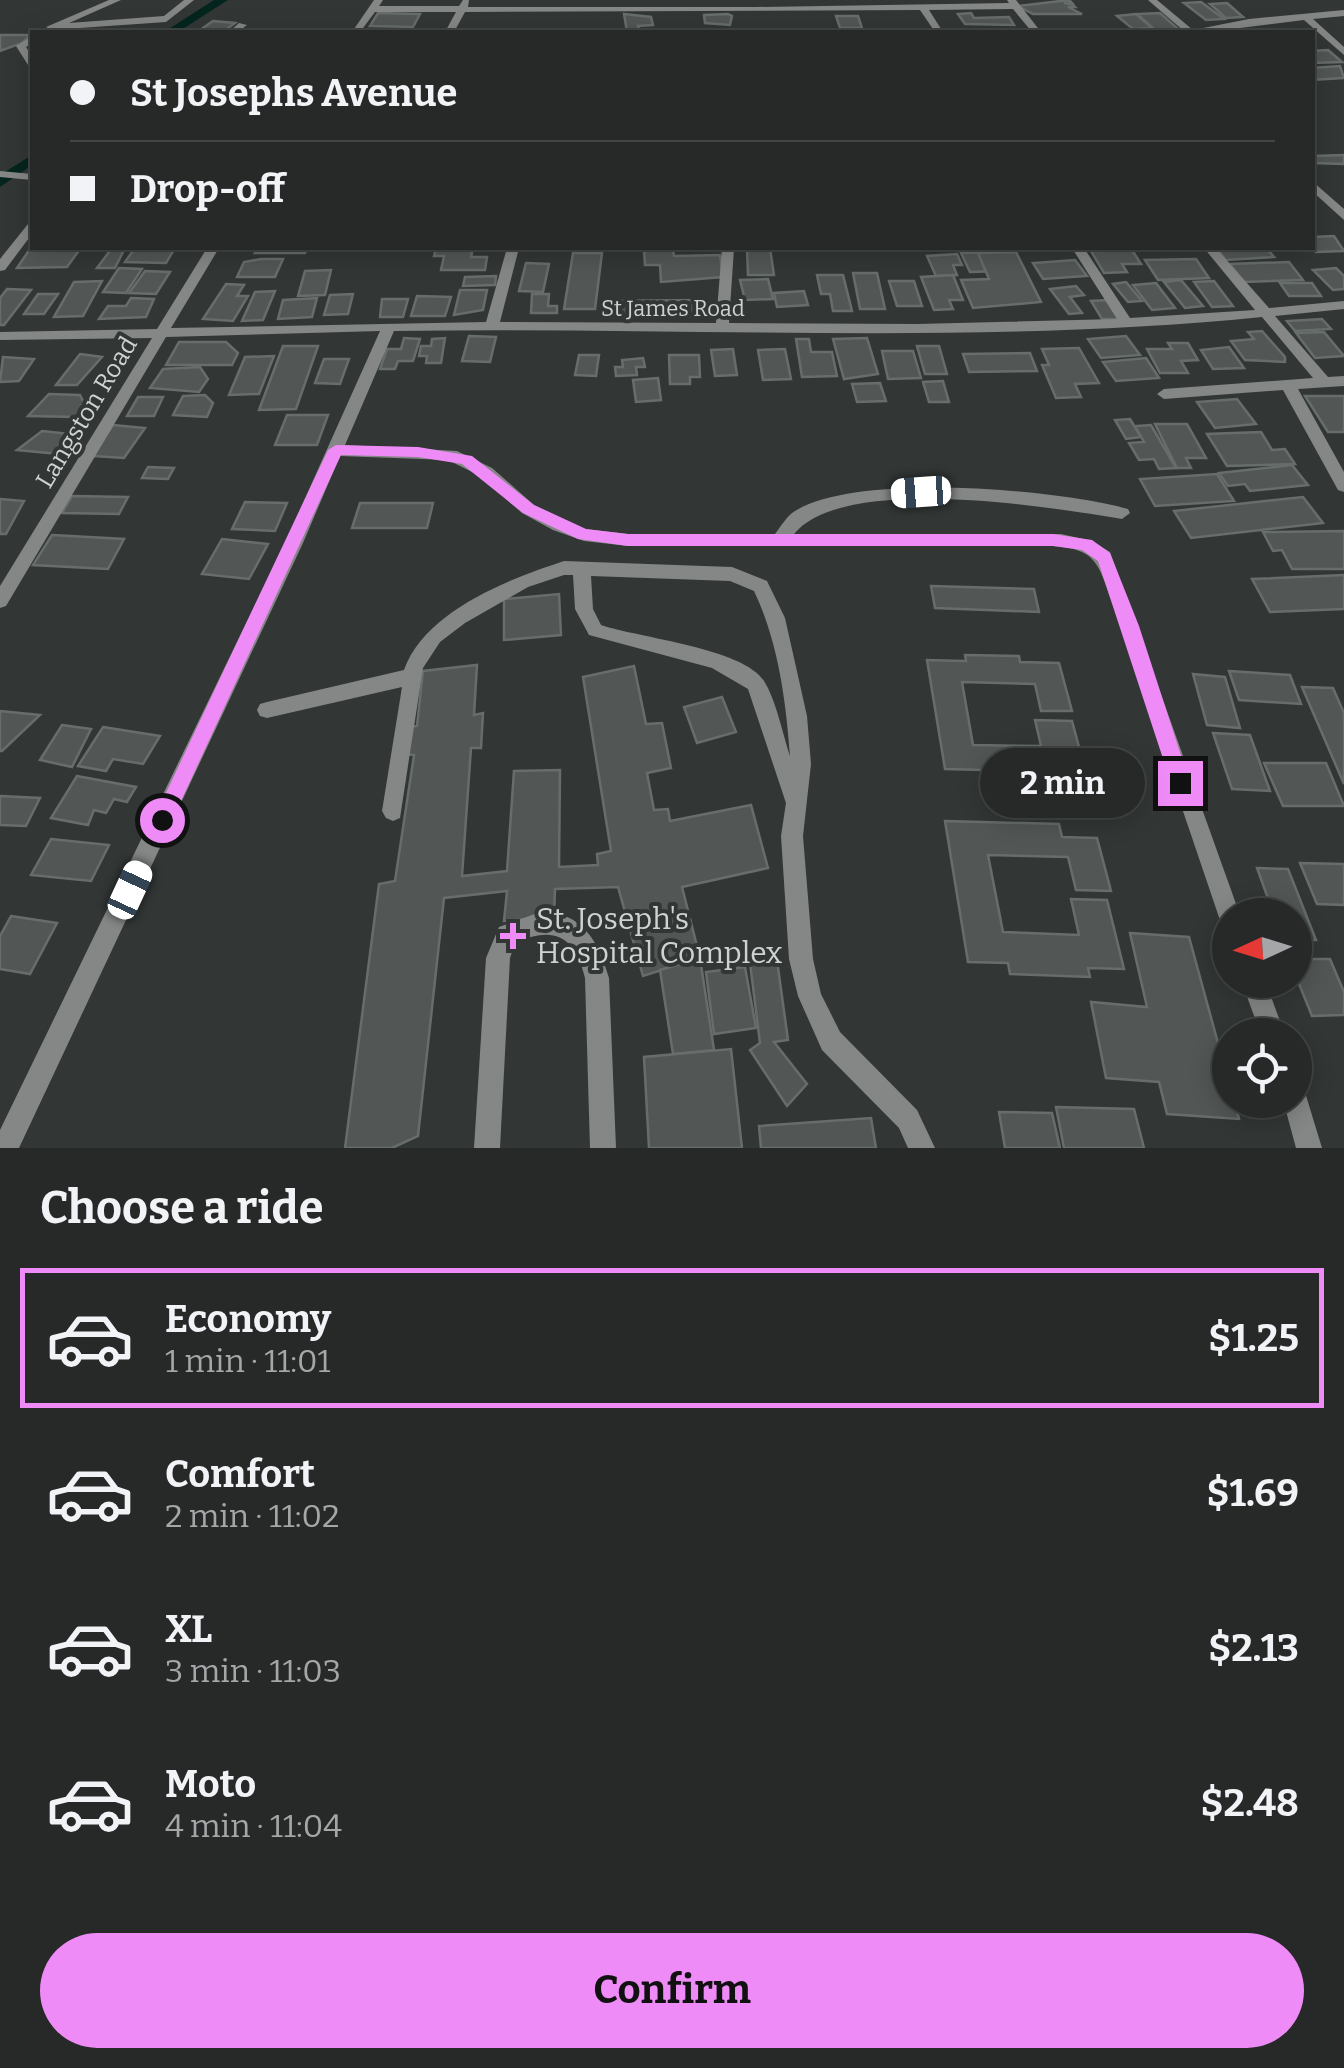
<!DOCTYPE html>
<html lang="en">
<head>
<meta charset="utf-8">
<style>
	body { margin:0; font-family:Bitter,serif; background:#2e3130; color:#f1f3f6; height:100vh; display:flex; flex-direction:column; font-size:38px; white-space:nowrap }
	* { box-sizing:border-box; margin:0 }
	p { font-size:32px; color:#a4a6a8 }
	.icon { flex:none; width:55px; height:55px; fill:none; stroke:currentColor; stroke-width:2; stroke-linecap:round; stroke-linejoin:round }
	.map { position:relative; height:1148px; overflow:hidden }
	.sheet { display:flex; flex-direction:column; background:#262928; flex:1 }
	.sheet>* { flex:none }
	.top-card { position:absolute; left:30px; top:30px; width:1285px; height:220px; border-radius:0px; box-shadow:0 5px 25px #0003,0 0 0 2px #424545; display:grid; align-content:center; height:220px; padding:0 40px; background:#262928 }
	.needle { width:65px; rotate:266deg }
	.buttons { position:absolute; left:1212px; top:898px; display:grid; gap:20px }
	.buttons a { display:grid; place-items:center; width:100px; height:100px; border-radius:50%; background:#262928; box-shadow:0 5px 25px #0003,0 0 0 2px #424545; font-size:50px }
	.end { position:absolute; width:45px; height:45px; margin:-22px; border:12px solid #ef8bf7; background:#111; box-shadow:0 0 0 5px #111 }
	.from { border-radius:50% }
	.bubble { position:absolute; height:70px; border-radius:35px; background:#262928; box-shadow:0 5px 25px #0003,0 0 0 2px #424545; font-size:32px; font-weight:700; line-height:70px; text-align:center }
	.car { position:absolute; width:30px; height:60px; margin:-30px -15px; border-radius:12px; box-shadow:0 0 8px 2px #0007; background:linear-gradient(#fff 24%,#345 0 40%,#fff 0 76%,#345 0 86%,#fff 0) }
	.top-card b { display:flex; align-items:center; gap:35px; height:95px; font-size:38px }
	.top-card b+b { border-top:2px solid #424545 }
	.top-card i { width:25px; height:25px; background:#f1f3f6 }
	ul { padding:0; list-style:none }
	li { display:flex; align-items:center; gap:30px; height:140px; margin:0 20px 15px; padding:0 20px; border:5px solid transparent; border-radius:0px }
	li div { flex:1 }
	li b { display:block; font-size:38px }
	li em { font-style:normal; font-weight:700 }
	li.on { border-color:#ef8bf7 }
	li>.icon { width:90px; height:90px; stroke-width:1.5 }
	h2 { padding:0 40px; font-size:45px; line-height:120px }
	.action { display:flex; gap:20px; margin-top:auto; padding:20px 40px }
	.action a { flex:1; height:115px; border-radius:60px; background:#ef8bf7; color:#111; font-size:40px; font-weight:700; line-height:115px; text-align:center }
	.map>svg:first-child { display:block }
</style>
</head>
<body>
<div class="map">
<svg width="1344" height="1148" viewBox="0 0 1344 1148">
	<rect width="100%" height="100%" fill="#323736"/>
	<g fill="none" stroke-linecap="round" stroke-linejoin="round">
		<g fill="#04251e" fill-rule="evenodd">
			<polygon points="214,0 228,0 178,32 164,32"/>
			<polygon points="32,155 32,165 0,187 0,175"/>
		</g>
	</g>
	<g fill="#525756" stroke="#676d6b" stroke-width="2.5">
		<polygon points="1069,0 1072,3 1064,3 1072,4 1075,7 1068,7 1082,14 1033,14 1018,6"/>
		<polygon points="1201,2 1224,19 1206,20 1184,3"/>
		<polygon points="1227,3 1243,17 1226,18 1210,4"/>
		<polygon points="378,13 420,14 413,27 370,26"/>
		<polygon points="971,13 974,18 1009,17 1014,25 965,24 958,14"/>
		<polygon points="1160,13 1178,29 1155,30 1137,14"/>
		<polygon points="624,14 651,17 653,25 638,26 640,31 627,32"/>
		<polygon points="728,14 732,16 730,25 705,23 704,15"/>
		<polygon points="1136,14 1152,28 1133,29 1117,16"/>
		<polygon points="836,16 858,16 862,28 840,28"/>
		<polygon points="213,21 235,23 223,32 197,32"/>
		<polygon points="0,35 30,35 22,43 0,51"/>
		<polygon points="1328,50 1342,62 1312,63 1312,51"/>
		<polygon points="1340,66 1344,78 1312,80 1312,68"/>
		<polygon points="1344,155 1344,164 1312,163 1312,156"/>
		<polygon points="1334,236 1344,251 1316,252 1311,248 1312,237"/>
		<polygon points="112,248 125,248 115,268 97,268"/>
		<polygon points="135,248 175,248 166,263 125,262"/>
		<polygon points="258,248 307,248 305,253 255,253"/>
		<polygon points="436,248 473,248 471,257 487,257 485,270 441,270 444,256 434,256"/>
		<polygon points="747,248 770,248 774,275 748,275"/>
		<polygon points="1216,248 1266,248 1274,257 1226,260"/>
		<polygon points="30,249 80,249 67,267 17,268"/>
		<polygon points="673,250 674,256 720,255 723,277 661,282 660,265 645,265 644,251"/>
		<polygon points="1132,250 1141,264 1122,264 1127,272 1104,273 1091,251"/>
		<polygon points="990,252 1000,271 970,272 961,253"/>
		<polygon points="1016,252 1041,302 973,308 961,280 989,279 978,253"/>
		<polygon points="573,253 602,253 595,309 564,309"/>
		<polygon points="957,254 962,265 953,265 957,275 936,276 927,256"/>
		<polygon points="261,259 283,259 275,277 237,277 244,262"/>
		<polygon points="1196,259 1209,278 1158,280 1145,260"/>
		<polygon points="1075,260 1087,276 1043,279 1033,263"/>
		<polygon points="1289,262 1303,280 1243,282 1230,264"/>
		<polygon points="526,263 549,264 543,292 519,291"/>
		<polygon points="119,268 142,269 126,293 103,292"/>
		<polygon points="1336,268 1344,276 1344,289 1333,290 1313,270"/>
		<polygon points="331,270 325,295 298,296 305,271"/>
		<polygon points="145,271 170,272 156,294 129,293"/>
		<polygon points="853,273 877,273 885,309 860,309"/>
		<polygon points="817,275 843,275 852,311 833,311 830,294 821,294"/>
		<polygon points="953,275 963,300 949,300 953,309 934,310 921,277"/>
		<polygon points="496,276 495,285 463,286 465,277"/>
		<polygon points="768,279 773,299 745,300 740,280"/>
		<polygon points="1181,280 1203,306 1185,308 1164,282"/>
		<polygon points="102,281 83,316 54,317 74,282"/>
		<polygon points="889,281 914,281 922,306 897,306"/>
		<polygon points="1214,281 1233,306 1212,307 1194,282"/>
		<polygon points="1126,282 1142,301 1128,302 1113,284"/>
		<polygon points="1156,283 1175,308 1152,310 1133,285"/>
		<polygon points="1280,283 1312,283 1321,296 1289,296"/>
		<polygon points="226,284 244,285 237,296 248,296 233,321 203,319"/>
		<polygon points="1076,286 1084,295 1070,297 1082,313 1069,314 1050,289"/>
		<polygon points="7,289 31,290 4,325 0,325 0,298"/>
		<polygon points="460,290 487,290 483,310 454,315"/>
		<polygon points="275,291 263,320 242,321 255,292"/>
		<polygon points="804,291 808,305 777,307 774,293"/>
		<polygon points="38,294 58,294 44,314 24,314"/>
		<polygon points="353,294 348,314 324,315 330,295"/>
		<polygon points="532,294 549,294 548,306 557,306 557,313 531,313"/>
		<polygon points="417,296 451,297 445,316 411,316"/>
		<polygon points="131,298 154,299 146,317 99,319 108,306 126,306"/>
		<polygon points="317,298 312,317 278,319 283,300"/>
		<polygon points="382,299 408,299 403,317 380,317"/>
		<polygon points="704,300 705,316 603,317 604,301"/>
		<polygon points="1109,300 1120,319 1102,319 1091,301"/>
		<polygon points="1322,319 1331,329 1295,331 1287,321"/>
		<polygon points="1262,331 1285,357 1285,362 1245,360 1231,341 1254,339 1248,332"/>
		<polygon points="1324,332 1344,356 1315,358 1296,333"/>
		<polygon points="469,336 496,337 490,362 462,361"/>
		<polygon points="1126,336 1140,355 1101,358 1088,339"/>
		<polygon points="404,338 420,339 413,361 398,361 395,369 380,369 387,349 401,349"/>
		<polygon points="445,338 441,363 426,363 427,356 419,356 421,346 431,346 432,339"/>
		<polygon points="867,338 878,374 844,379 833,339"/>
		<polygon points="796,339 809,339 811,352 832,352 837,376 802,377"/>
		<polygon points="179,342 226,342 238,353 232,365 166,365"/>
		<polygon points="1168,343 1188,343 1198,360 1181,361 1188,373 1160,373 1147,349 1172,349"/>
		<polygon points="283,346 318,346 296,409 259,410"/>
		<polygon points="917,346 939,346 947,374 925,374"/>
		<polygon points="1229,347 1244,368 1213,369 1201,350"/>
		<polygon points="1079,348 1099,383 1075,384 1081,397 1056,398 1042,365 1049,365 1042,349"/>
		<polygon points="733,349 737,375 715,376 711,350"/>
		<polygon points="785,349 791,379 763,380 758,350"/>
		<polygon points="882,351 913,351 921,378 888,379"/>
		<polygon points="1030,353 1037,371 969,372 963,354"/>
		<polygon points="80,354 102,357 77,385 56,385"/>
		<polygon points="579,355 599,355 596,376 575,375"/>
		<polygon points="669,355 699,355 700,377 690,377 690,384 670,384"/>
		<polygon points="274,356 259,394 229,395 245,357"/>
		<polygon points="3,357 34,359 19,381 0,382"/>
		<polygon points="643,358 645,367 636,367 637,375 616,376 615,367 623,367 622,360"/>
		<polygon points="1146,358 1159,378 1116,381 1103,362"/>
		<polygon points="324,359 349,359 340,384 315,383"/>
		<polygon points="200,367 208,379 199,392 150,388 163,369"/>
		<polygon points="658,378 661,400 636,402 633,380"/>
		<polygon points="943,381 949,402 929,402 923,382"/>
		<polygon points="880,383 886,401 857,402 852,384"/>
		<polygon points="49,394 80,395 84,403 76,417 28,416"/>
		<polygon points="205,395 213,403 207,417 173,415 183,396"/>
		<polygon points="1305,396 1344,396 1344,432 1328,432"/>
		<polygon points="138,397 163,397 154,416 127,416"/>
		<polygon points="1237,399 1256,424 1215,428 1197,402"/>
		<polygon points="287,415 328,415 317,445 275,445"/>
		<polygon points="1130,419 1141,437 1126,439 1115,420"/>
		<polygon points="1155,424 1187,424 1206,458 1186,458 1191,468 1177,468"/>
		<polygon points="113,425 145,428 124,458 92,456"/>
		<polygon points="1151,425 1176,468 1159,469 1154,459 1139,460 1129,443 1144,442 1135,426"/>
		<polygon points="42,431 70,434 58,454 17,450"/>
		<polygon points="1261,432 1272,450 1285,449 1295,464 1227,466 1207,434"/>
		<polygon points="1292,465 1308,485 1250,491 1245,484 1228,486 1219,473"/>
		<polygon points="148,467 174,468 168,479 142,478"/>
		<polygon points="1217,474 1234,501 1155,506 1140,479"/>
		<polygon points="72,496 128,497 119,514 62,513"/>
		<polygon points="1303,497 1323,523 1191,538 1174,511"/>
		<polygon points="0,499 24,501 6,534 0,534"/>
		<polygon points="245,502 287,503 275,531 232,529"/>
		<polygon points="360,503 433,503 427,528 352,528"/>
		<polygon points="1344,531 1344,569 1292,569 1282,550 1273,551 1263,532"/>
		<polygon points="52,535 124,539 108,569 33,565"/>
		<polygon points="222,539 268,544 249,579 202,574"/>
		<polygon points="1344,575 1344,609 1270,612 1252,579"/>
		<polygon points="931,586 1034,589 1039,612 935,608"/>
		<polygon points="559,594 561,635 504,640 504,599"/>
		<polygon points="965,655 1019,656 1020,662 1059,663 1072,711 1041,711 1035,684 962,682 973,745 1041,746 1035,720 1072,721 1086,773 1045,772 1048,784 987,782 984,770 945,769 927,660 966,661"/>
		<polygon points="477,665 474,715 483,713 481,748 471,748 462,876 507,871 514,771 560,770 559,867 598,865 597,854 611,851 583,677 634,666 646,724 662,723 671,768 647,773 654,810 668,809 670,821 751,805 768,868 682,887 700,958 643,976 618,887 555,889 554,917 504,921 507,891 444,898 418,1136 392,1148 345,1148 379,884 395,881 414,755 405,754 406,728 417,726 423,671"/>
		<polygon points="1229,671 1290,675 1301,704 1239,700"/>
		<polygon points="1193,674 1225,677 1240,728 1207,725"/>
		<polygon points="1302,687 1333,688 1344,713 1344,784"/>
		<polygon points="722,697 736,732 697,743 684,707"/>
		<polygon points="0,711 40,715 2,751 0,751"/>
		<polygon points="62,725 91,729 72,767 40,760"/>
		<polygon points="103,727 160,736 143,764 113,759 106,771 78,766"/>
		<polygon points="1213,733 1250,735 1270,791 1232,789"/>
		<polygon points="1264,763 1326,763 1344,806 1283,806"/>
		<polygon points="77,776 136,787 127,802 114,799 106,813 94,810 88,825 51,818"/>
		<polygon points="0,796 40,798 26,826 0,825"/>
		<polygon points="945,821 1059,824 1062,837 1097,838 1111,891 1076,890 1068,857 988,855 1003,932 1079,935 1071,899 1107,900 1124,969 1088,968 1090,977 1010,974 1008,963 968,962"/>
		<polygon points="51,839 109,845 91,881 31,875"/>
		<polygon points="1300,863 1344,864 1344,905 1317,904"/>
		<polygon points="1257,868 1288,869 1316,940 1295,940 1295,915 1274,915"/>
		<polygon points="11,916 57,923 30,974 0,969 0,936"/>
		<polygon points="1130,933 1189,937 1230,1087 1230,1100 1234,1100 1239,1119 1167,1114 1159,1082 1106,1078 1091,1002 1147,1007"/>
		<polygon points="776,953 788,1040 774,1042 807,1084 787,1106 750,1050 760,1043 749,955"/>
		<polygon points="700,958 714,1050 673,1054 660,970"/>
		<polygon points="1295,959 1330,959 1344,992 1344,1015 1312,1016 1295,974"/>
		<polygon points="745,967 756,1028 714,1034 706,972"/>
		<polygon points="731,1049 742,1148 649,1148 644,1057"/>
		<polygon points="1056,1107 1134,1109 1144,1148 1064,1148"/>
		<polygon points="999,1112 1052,1113 1060,1148 1005,1148"/>
		<polygon points="871,1118 876,1148 761,1148 759,1126"/>
	</g>
	<g fill="none" stroke-linecap="round" stroke-linejoin="round">
		<g fill="#858786" fill-rule="evenodd">
			<polygon points="109,0 121,0 69,23 164,16 184,0 194,0 166,22 51,30 46,27"/>
			<polygon points="374,0 383,0 379,6 459,6 463,0 469,0 468,7 756,7 1009,3 1007,0 1016,0 1041,32 1032,32 1013,9 929,10 943,32 935,32 920,10 465,12 454,32 445,32 456,12 375,12 360,32 352,32"/>
			<polygon points="1148,0 1157,0 1193,30 1249,19 1344,10 1344,16 1313,19 1344,47 1344,55 1304,20 1208,32 1185,32"/>
			<polygon points="239,23 247,25 238,32 229,32"/>
			<polygon points="32,36 32,43 26,47 32,56 32,66 28,65 16,46"/>
			<polygon points="0,171 32,174 32,180 0,177"/>
			<polygon points="1312,181 1344,209 1344,220 1312,191"/>
			<polygon points="32,223 32,234 5,270 0,271 0,259 28,224"/>
			<path d="M207 248H219L171 328 486 322 507 248H519L500 322 716 323 722 248H734L729 323 918 324 1117 319 1072 248H1084L1130 318 1255 310 1204 248H1216L1269 308 1344 301V309L1275 316 1328 377 1344 376V386L1298 389 1344 472V492L1338 490 1283 390 1164 399 1157 394 1164 389 1313 378 1262 317C973 346 683 326 394 331L345 445 457 451 492 468 534 505 585 529 628 534H775C781 526 787 516 795 511 858 472 1056 489 1128 509L1130 513 1122 519C1050 507 844 473 794 534H1061L1092 541 1110 552 1240 915H1230V929L1222 926 1112 602C1098 564 1097 549 1053 546H628L584 541 553 530 522 513 480 476 448 460 340 456 303 543 19 1148H0V1130L285 543 380 331 166 337 6 606 0 608V586L152 338 0 340V332L157 329Z"/>
			<path d="M564 561 732 567 767 581 785 618 807 716 811 764 803 836 813 959 821 994 840 1032 917 1110 935 1148H908L899 1128 822 1050 798 996 789 959 781 836 786 803 748 689 712 668 589 635 575 609 573 575H564L528 587 465 623 440 642 423 668 400 818 393 821 386 818 382 811 402 687 267 718 260 716 257 710 260 704 267 702 404 670C425 611 509 579 564 561ZM591 576 730 581 754 591C778 641 786 701 790 756 783 735 776 700 764 681 743 648 639 638 601 625L593 609Z"/>
			<path d="M540 912C583 912 598 941 609 978L616 1148H590L585 978C575 937 555 925 515 943L510 958 500 1148H474L486 958 499 927Z"/>
			<polygon points="1241,980 1265,980 1285,1035 1261,1035"/>
			<polygon points="1295,1085 1304,1089 1322,1148 1296,1148 1283,1100 1295,1100"/>
		</g>
	</g>
	<polygon fill="#ef8bf7" points="336,445 418,447 472,456 534,505 586,529 628,534 1053,534 1092,540 1110,553 1139,626 1190,783 1187,789 1173,789 1098,561 1082,550 1053,546 628,546 578,539 523,513 462,464 418,457 341,455 169,827 156,827 156,814 328,450"/>
	<path fill="#ef8bf7" stroke="#323736" stroke-width="4" d="M508 921h10v10h10v10h-10v10h-10v-10h-10v-10h10z"/>
	<g text-anchor="middle" stroke-width="8" stroke-linejoin="round" paint-order="stroke">
		<g font-size="22" fill="#cfd2d1" stroke="#323736">
			<text x="673" y="316">St James Road</text>
		</g>
		<g font-size="25" fill="#cfd2d1" stroke="#323736">
			<text transform="translate(86 412) rotate(-59)" y="9">Langston Road</text>
		</g>
		<g font-size="30" fill="#cfd2d1" stroke="#323736" text-anchor="start">
			<text x="536" y="929">St. Joseph's<tspan x="536" dy="34">Hospital Complex</tspan></text>
		</g>
	</g>
</svg>
<div class="buttons">
<a><svg class="needle" viewBox="-14 -14 28 28"><path d="M0-13l5 13h-10z" fill="#e53935"/><path d="M0 13l5-13h-10z" fill="#a4a6a8"/></svg></a>
<a><svg class="icon" aria-label="locate" viewBox="0 0 24 24"><circle cx="12" cy="12" r="6"/><path d="M12 2v4M12 18v4M2 12h4M18 12h4"/></svg></a>
</div>
<i class="end from" style="left:162px;top:820px"></i>
<i class="end" style="left:1180px;top:783px"></i>
<div class="bubble" style="left:980px;top:748px;width:165px">2 min</div>
<i class="car" style="left:921px;top:492px;rotate:266deg"></i>
<i class="car" style="left:130px;top:890px;rotate:25deg"></i>
<div class="top-card">
<b><i class="from"></i>St Josephs Avenue</b>
<b><i></i>Drop-off</b>
</div>
</div>
<section class="sheet">
<h2>Choose a ride</h2>
<ul>
<li class="on"><svg class="icon" aria-label="car" viewBox="0 0 24 24"><path d="M5 17H2v-5l4-1 3-4h7l3 4 3 1v5h-3M9 17h6M6 11h13"/><circle cx="7" cy="17" r="2"/><circle cx="17" cy="17" r="2"/></svg><div><b>Economy</b><p>1 min · 11:01</p></div><em>$1.25</em></li>
<li><svg class="icon" aria-label="car" viewBox="0 0 24 24"><path d="M5 17H2v-5l4-1 3-4h7l3 4 3 1v5h-3M9 17h6M6 11h13"/><circle cx="7" cy="17" r="2"/><circle cx="17" cy="17" r="2"/></svg><div><b>Comfort</b><p>2 min · 11:02</p></div><em>$1.69</em></li>
<li><svg class="icon" aria-label="car" viewBox="0 0 24 24"><path d="M5 17H2v-5l4-1 3-4h7l3 4 3 1v5h-3M9 17h6M6 11h13"/><circle cx="7" cy="17" r="2"/><circle cx="17" cy="17" r="2"/></svg><div><b>XL</b><p>3 min · 11:03</p></div><em>$2.13</em></li>
<li><svg class="icon" aria-label="car" viewBox="0 0 24 24"><path d="M5 17H2v-5l4-1 3-4h7l3 4 3 1v5h-3M9 17h6M6 11h13"/><circle cx="7" cy="17" r="2"/><circle cx="17" cy="17" r="2"/></svg><div><b>Moto</b><p>4 min · 11:04</p></div><em>$2.48</em></li>
</ul>
<div class="action"><a>Confirm</a></div>
</section>
</body>
</html>
